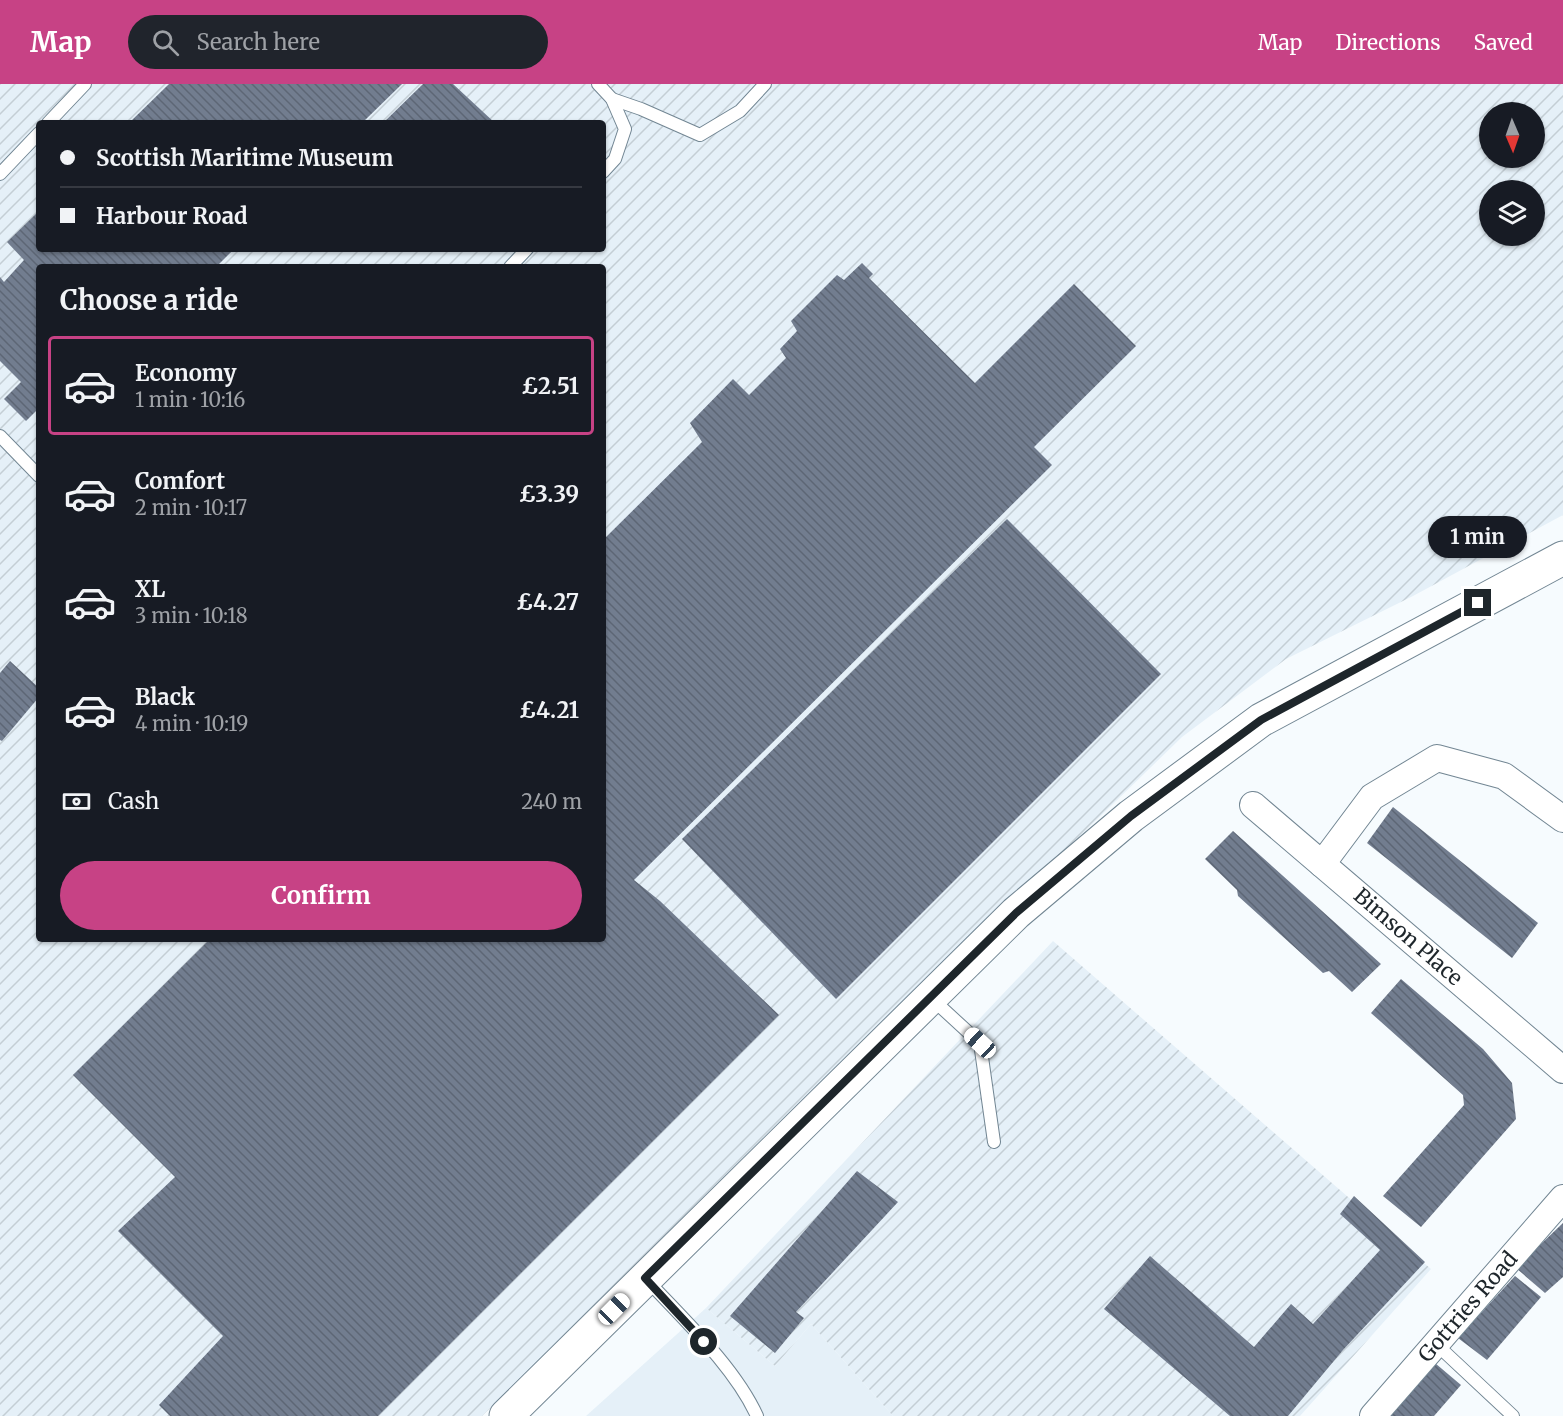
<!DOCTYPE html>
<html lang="en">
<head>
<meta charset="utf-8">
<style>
	body { margin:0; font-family:Merriweather,serif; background:#20242c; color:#f1f3f6; height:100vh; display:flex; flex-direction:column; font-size:22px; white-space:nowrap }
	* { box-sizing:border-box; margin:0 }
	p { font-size:20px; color:#9ea1a6 }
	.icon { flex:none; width:33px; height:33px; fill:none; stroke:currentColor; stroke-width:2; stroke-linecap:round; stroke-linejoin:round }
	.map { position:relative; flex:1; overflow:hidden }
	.side { position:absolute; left:36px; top:180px; width:570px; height:678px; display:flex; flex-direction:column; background:#171b24; border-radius:6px; box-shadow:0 2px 4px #0004 }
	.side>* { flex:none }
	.top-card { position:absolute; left:36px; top:36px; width:570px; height:132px; border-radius:6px; box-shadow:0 2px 4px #0004; display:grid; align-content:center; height:132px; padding:0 24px; background:#171b24 }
	.needle { width:39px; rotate:178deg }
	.buttons { position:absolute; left:1479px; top:18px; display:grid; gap:12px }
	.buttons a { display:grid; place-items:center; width:66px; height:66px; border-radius:50%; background:#171b24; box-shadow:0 2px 4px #0004; font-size:30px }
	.end { position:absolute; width:27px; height:27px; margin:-14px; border:8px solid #1e262b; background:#fff; box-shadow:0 0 0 3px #fff }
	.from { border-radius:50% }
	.bubble { position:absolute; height:42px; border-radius:21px; background:#171b24; box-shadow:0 2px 4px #0004; font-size:20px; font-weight:700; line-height:42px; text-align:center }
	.car { position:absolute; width:18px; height:36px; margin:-18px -9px; border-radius:8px; box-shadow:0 0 4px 2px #0007; background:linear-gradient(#fff 24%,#345 0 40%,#fff 0 76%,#345 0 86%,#fff 0) }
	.top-card b { display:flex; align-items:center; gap:21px; height:57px; font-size:22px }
	.top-card b+b { border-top:2px solid #363941 }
	.top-card i { width:15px; height:15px; background:#f1f3f6 }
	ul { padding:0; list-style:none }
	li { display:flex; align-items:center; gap:18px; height:99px; margin:0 12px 9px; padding:0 12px; border:3px solid transparent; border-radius:6px }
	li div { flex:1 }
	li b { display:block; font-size:22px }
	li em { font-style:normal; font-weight:700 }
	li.current { border-color:#c74285 }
	li>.icon { width:54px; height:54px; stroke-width:1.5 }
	h2 { padding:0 24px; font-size:27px; line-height:72px }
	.pay { display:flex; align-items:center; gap:15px; height:66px; padding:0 24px; font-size:22px }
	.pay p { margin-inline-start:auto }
	.button { display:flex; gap:12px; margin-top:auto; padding:12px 24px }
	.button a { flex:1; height:69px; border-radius:36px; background:#c74285; color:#fff; font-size:24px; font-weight:700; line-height:69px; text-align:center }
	header { display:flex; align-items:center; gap:36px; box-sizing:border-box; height:84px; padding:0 30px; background:#c74285; color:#fff }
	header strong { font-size:28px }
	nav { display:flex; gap:33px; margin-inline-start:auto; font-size:21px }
	.search { width:420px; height:54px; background:#20242c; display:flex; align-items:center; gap:15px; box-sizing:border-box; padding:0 21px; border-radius:33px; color:#9ea1a6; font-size:22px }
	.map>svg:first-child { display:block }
</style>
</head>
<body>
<header>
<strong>Map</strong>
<div class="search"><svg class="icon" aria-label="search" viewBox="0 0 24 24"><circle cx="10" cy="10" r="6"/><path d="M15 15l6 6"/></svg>Search here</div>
<nav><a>Map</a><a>Directions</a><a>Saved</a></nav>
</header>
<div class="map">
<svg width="1563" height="1332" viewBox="0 0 1563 1332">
	<defs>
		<pattern id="industrial-furrows" width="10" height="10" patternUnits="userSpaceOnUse" patternTransform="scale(1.5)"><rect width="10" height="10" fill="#e5f0f8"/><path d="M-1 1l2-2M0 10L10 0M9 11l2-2" fill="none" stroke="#c4ced5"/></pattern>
		<pattern id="building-back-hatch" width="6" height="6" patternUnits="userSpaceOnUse" patternTransform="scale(1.5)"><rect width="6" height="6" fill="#727d8f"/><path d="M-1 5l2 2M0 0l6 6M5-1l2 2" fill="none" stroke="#5d6675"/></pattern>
	</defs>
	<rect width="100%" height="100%" fill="#f6fbfe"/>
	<polygon fill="#e5f0f8" points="706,1224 775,1282 811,1240 893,1332 586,1332"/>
	<g fill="url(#industrial-furrows)" fill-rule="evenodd">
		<path d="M0 0H1563V431L1413 512 1286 575 1182 653 482 1332H0ZM1490 28H1534V74H1490ZM39 39H603V165H39ZM1490 106H1534V152H1490ZM39 183H603V855H39Z"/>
		<polygon points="1053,857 1431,1185 1300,1332 893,1332 811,1240 775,1282 706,1224"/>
	</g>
	<g fill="url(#building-back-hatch)">
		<polygon points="169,0 402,0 362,39 129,39"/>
		<polygon points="423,0 453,0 495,39 383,39"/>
		<polygon points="39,127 39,165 234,165 216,183 39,183 39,324 26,337 4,315 21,298 0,277 0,193 4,198 24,176 7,158"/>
		<polygon points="862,179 873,190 869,194 975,299 1074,200 1136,262 1034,363 1052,381 634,796 660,817 779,931 378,1332 170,1332 159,1321 223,1252 118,1147 175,1093 73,991 207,858 204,855 603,855 603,456 702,358 690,339 733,295 749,311 786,274 780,265 797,247 791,237 837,191 844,196"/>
		<polygon points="1007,435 1161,590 836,915 682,755"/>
		<polygon points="10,577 39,604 39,613 2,657 0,656 0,589"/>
		<polygon points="1393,723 1538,839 1512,874 1367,759"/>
		<polygon points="1233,747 1381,880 1352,908 1329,887 1323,889 1238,812 1237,806 1205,775"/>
		<polygon points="1401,895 1483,965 1512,999 1516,1035 1421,1143 1383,1112 1464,1021 1463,1011 1371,929"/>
		<polygon points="857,1087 898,1118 796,1228 804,1234 775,1269 730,1232"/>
		<polygon points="1354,1112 1425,1178 1343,1266 1288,1332 1230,1332 1104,1225 1150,1172 1254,1263 1291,1220 1313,1240 1380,1166 1340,1130"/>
		<polygon points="1563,1139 1563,1193 1545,1209 1516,1184"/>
		<polygon points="1515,1192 1541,1213 1487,1276 1458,1254"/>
		<polygon points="1429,1274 1461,1301 1434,1332 1382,1332"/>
	</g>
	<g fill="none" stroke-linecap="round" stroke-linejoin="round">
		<g stroke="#728693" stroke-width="14">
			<g id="lane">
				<polyline points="598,0 612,15 625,45 615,75 603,88"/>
				<polyline points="612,15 641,25 700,51 740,27 765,0"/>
				<polyline points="48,39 85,0"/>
				<polyline points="0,90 39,49"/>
				<polyline points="510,183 527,165"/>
				<polyline points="0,352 39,392"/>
				<polyline points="931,914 980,959 994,1058"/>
				<path d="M646 1195C683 1235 734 1282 757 1332"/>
				<polyline points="1436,1260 1513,1332"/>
			</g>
		</g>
		<g stroke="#728693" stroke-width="28">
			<g id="street">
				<polyline points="1253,721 1563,986"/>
				<polyline points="1322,780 1372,713 1437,674 1504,692 1563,735"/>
				<polyline points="1373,1332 1563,1114"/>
			</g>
		</g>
		<g stroke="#728693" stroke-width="35">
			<polyline id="secondary" points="506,1332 1016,829 1131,732 1261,636 1563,474"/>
		</g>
		<use href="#lane" stroke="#fff" stroke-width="12"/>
		<use href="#street" stroke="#fff" stroke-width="26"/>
		<use href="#secondary" stroke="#fff" stroke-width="33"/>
	</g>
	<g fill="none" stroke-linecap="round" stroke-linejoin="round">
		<polyline stroke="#1e262b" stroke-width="8" points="704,1258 645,1194 1016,829 1131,732 1261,636 1478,519"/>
	</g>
	<g text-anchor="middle" stroke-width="4.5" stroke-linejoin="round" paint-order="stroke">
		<g font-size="21" fill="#1e262b" stroke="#fff">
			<text transform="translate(1408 853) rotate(41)" y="7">Bimson Place</text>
			<text transform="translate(1468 1223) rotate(-49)" y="7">Gottries Road</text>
		</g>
	</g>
</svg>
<div class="buttons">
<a><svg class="needle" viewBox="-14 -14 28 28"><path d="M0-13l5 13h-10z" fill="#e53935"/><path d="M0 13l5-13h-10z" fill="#9ea1a6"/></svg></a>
<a><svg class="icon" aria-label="layers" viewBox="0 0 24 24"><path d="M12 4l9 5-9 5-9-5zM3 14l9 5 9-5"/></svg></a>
</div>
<i class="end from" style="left:704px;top:1258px"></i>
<i class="end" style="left:1478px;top:519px"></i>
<div class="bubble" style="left:1428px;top:432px;width:99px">1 min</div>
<i class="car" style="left:980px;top:959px;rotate:313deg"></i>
<i class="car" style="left:614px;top:1225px;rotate:45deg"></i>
<div class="top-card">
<b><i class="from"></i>Scottish Maritime Museum</b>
<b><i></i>Harbour Road</b>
</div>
<section class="side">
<h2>Choose a ride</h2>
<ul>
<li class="current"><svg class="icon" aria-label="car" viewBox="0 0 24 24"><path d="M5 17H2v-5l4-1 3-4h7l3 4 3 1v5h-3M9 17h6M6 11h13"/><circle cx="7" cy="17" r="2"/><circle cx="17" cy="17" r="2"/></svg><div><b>Economy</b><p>1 min · 10:16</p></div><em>£2.51</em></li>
<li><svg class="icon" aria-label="car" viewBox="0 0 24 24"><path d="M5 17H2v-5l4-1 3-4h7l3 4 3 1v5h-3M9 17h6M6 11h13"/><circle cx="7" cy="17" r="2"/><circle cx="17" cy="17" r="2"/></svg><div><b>Comfort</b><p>2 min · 10:17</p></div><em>£3.39</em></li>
<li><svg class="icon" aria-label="car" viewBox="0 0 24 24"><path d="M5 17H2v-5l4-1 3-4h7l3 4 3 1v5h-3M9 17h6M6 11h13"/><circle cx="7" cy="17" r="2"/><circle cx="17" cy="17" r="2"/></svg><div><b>XL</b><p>3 min · 10:18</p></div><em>£4.27</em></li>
<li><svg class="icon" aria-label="car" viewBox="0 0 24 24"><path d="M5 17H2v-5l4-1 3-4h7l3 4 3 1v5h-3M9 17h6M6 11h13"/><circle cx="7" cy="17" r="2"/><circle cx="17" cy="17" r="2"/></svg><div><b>Black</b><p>4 min · 10:19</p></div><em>£4.21</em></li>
</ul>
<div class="pay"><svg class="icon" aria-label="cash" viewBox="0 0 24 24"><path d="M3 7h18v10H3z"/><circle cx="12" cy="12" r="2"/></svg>Cash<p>240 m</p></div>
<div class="button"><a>Confirm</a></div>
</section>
</div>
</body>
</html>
